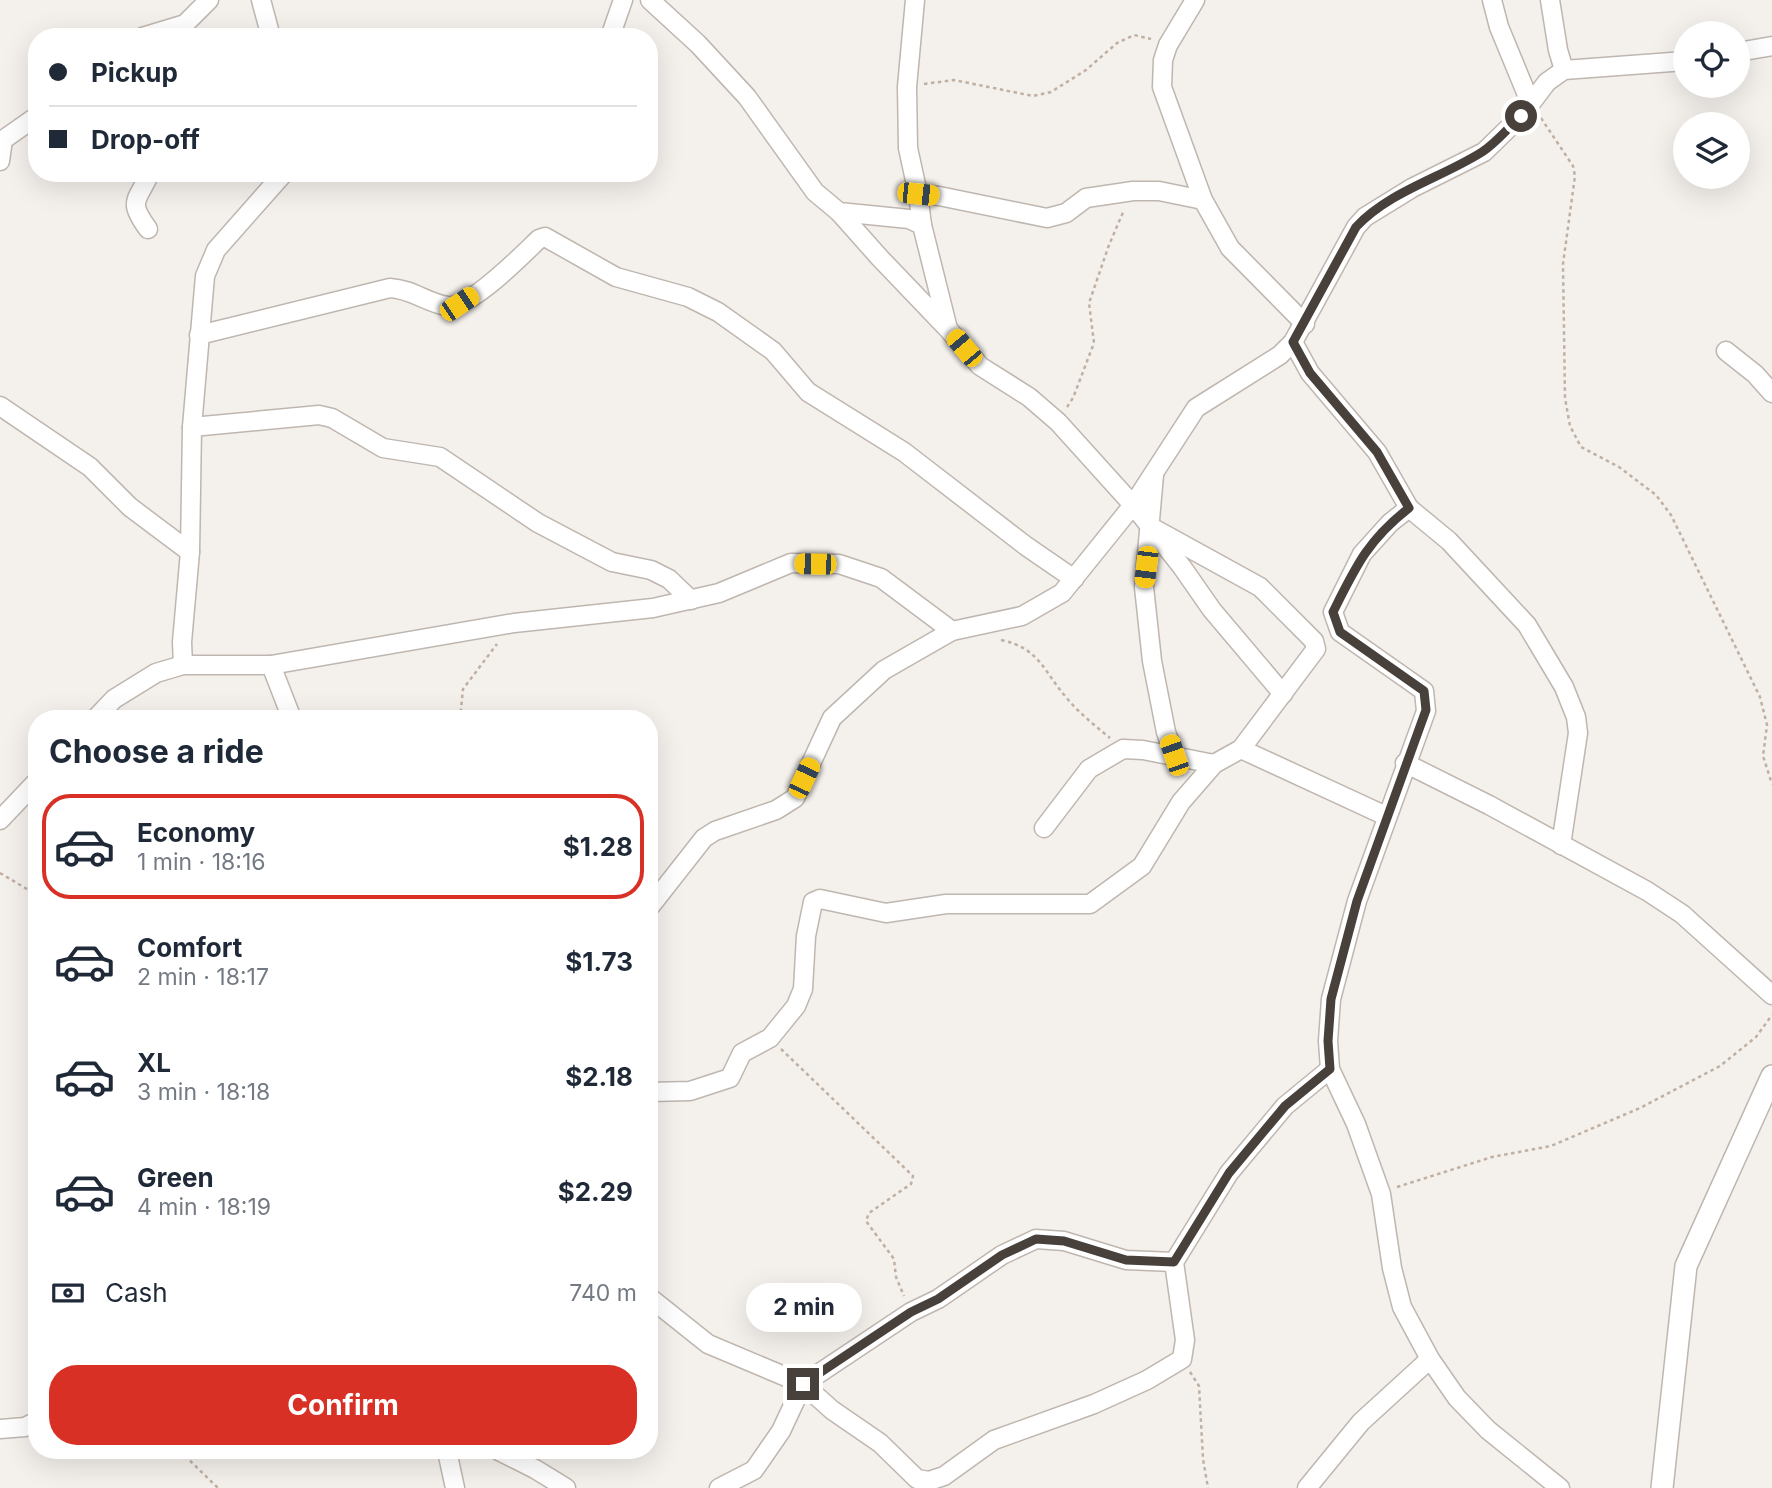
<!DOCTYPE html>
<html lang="en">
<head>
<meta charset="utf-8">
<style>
	body { margin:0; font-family:Inter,sans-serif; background:#f2f2f3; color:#1f2937; height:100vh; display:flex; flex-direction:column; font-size:26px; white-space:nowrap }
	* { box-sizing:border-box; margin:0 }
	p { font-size:23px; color:#747a83 }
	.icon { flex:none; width:38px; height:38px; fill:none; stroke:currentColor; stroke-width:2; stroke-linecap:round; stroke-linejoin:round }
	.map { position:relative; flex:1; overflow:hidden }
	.drawer { position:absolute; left:28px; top:710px; width:630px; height:749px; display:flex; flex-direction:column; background:#fff; border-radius:28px; box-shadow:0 7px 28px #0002 }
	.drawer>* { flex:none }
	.guide { position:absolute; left:28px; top:28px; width:630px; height:154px; border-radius:28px; box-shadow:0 7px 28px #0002; display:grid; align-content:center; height:154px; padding:0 21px; background:#fff }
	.tools { position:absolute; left:1673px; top:21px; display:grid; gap:14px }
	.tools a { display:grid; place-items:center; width:77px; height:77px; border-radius:50%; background:#fff; box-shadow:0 7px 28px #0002; font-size:35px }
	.end { position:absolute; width:32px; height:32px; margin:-16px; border:9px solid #48403a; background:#fff; box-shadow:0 0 0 4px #fff }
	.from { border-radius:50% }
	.bubble { position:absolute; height:49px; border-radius:24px; background:#fff; box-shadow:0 7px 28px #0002; font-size:23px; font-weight:700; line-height:49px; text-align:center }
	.car { position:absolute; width:21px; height:42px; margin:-21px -10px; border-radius:9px; box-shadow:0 0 5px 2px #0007; background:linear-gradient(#f5c518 24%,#345 0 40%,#f5c518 0 76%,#345 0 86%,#f5c518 0) }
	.guide b { display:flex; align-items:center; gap:24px; height:66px; font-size:26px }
	.guide b+b { border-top:2px solid #e0e1e3 }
	.guide i { width:18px; height:18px; background:#1f2937 }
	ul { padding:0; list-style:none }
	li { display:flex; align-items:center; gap:21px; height:105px; margin:0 14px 10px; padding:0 7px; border:4px solid transparent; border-radius:28px }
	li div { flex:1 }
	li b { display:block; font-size:26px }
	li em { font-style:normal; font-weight:700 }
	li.selected { border-color:#d93025 }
	li>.icon { width:63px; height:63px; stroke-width:1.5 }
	h2 { padding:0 21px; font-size:32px; line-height:84px }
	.pay { display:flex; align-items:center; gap:18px; height:77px; padding:0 21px; font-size:26px }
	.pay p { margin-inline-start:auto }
	.action { display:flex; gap:14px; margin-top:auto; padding:14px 21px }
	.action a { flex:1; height:80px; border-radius:28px; background:#d93025; color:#fff; font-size:28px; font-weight:700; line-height:80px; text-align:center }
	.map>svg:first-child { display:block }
</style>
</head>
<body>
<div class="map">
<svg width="1772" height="1488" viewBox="0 0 1772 1488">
	<rect width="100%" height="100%" fill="#f4f0ec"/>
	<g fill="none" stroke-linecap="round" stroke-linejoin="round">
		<g stroke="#bfb6af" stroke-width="21">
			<g id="minor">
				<polyline points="261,0 271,37"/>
				<polyline points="650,0 698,44 747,97 815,192 839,212 909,219 922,225 948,329 980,366 1029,397 1058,422 1133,505 1182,567 1212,610 1283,694"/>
				<polyline points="915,0 907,87 908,148 918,194 922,225"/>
				<polyline points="1195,0 1168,45 1163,60 1162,87 1203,200 1230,248 1305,324"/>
				<polyline points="1492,0 1499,27 1530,102"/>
				<polyline points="1550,0 1558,50 1564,70"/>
				<polyline points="142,37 185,24 209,0"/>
				<polyline points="610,37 623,0"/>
				<polyline points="1738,52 1772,46"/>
				<polyline points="0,161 3,140 37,116"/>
				<polyline points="918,194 939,196 1047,218 1066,213 1086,198 1133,191 1159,191 1203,200"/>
				<polyline points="839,212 879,257 946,327"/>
				<path d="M148 229C127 200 137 202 150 173"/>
				<path d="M199 335 390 288C412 289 427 303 447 306 470 309 522 255 539 239L545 237 616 277 688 297 718 312 773 351 808 392 904 452 1026 546 1074 579"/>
				<polyline points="1293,342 1310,373 1377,452 1409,508 1449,541 1527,625 1564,687 1576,717 1578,733 1561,845"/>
				<polyline points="1726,351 1755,374 1772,393"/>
				<polyline points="0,406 90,467 130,507 190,552"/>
				<polyline points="192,427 319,415 332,418 383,448 440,457 538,523 612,562 651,570 669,579 691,600"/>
				<polyline points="1154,475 1144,587 1152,661 1166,732 1174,755"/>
				<polyline points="1409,508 1390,523 1362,554 1333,612 1340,632 1424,691 1426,711 1357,901 1331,999 1328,1041 1330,1069 1356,1124 1381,1194 1392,1268 1402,1307 1430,1359 1457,1398 1488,1430 1560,1488"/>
				<polyline points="183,665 182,642 190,552 192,427 205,276 216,250 284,173"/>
				<polyline points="271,665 292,719"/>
				<polyline points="95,719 114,699 156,673 183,665 271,665 514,623 653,608 719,593 791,563 839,564 881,578 952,631"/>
				<polyline points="1241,749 1386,816"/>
				<polyline points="1405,763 1489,805 1647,891 1682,914 1772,995"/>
				<polyline points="0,820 37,781"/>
				<polyline points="1044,828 1089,769 1123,749 1143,750 1214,764"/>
				<polyline points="649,908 704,838 715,831 776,810 795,798 832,718 884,670 952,631 1022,616 1062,593 1133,505 1196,408 1280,355 1293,342 1356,227 1365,217 1412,188 1484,152 1522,115 1547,82 1564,70 1685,61"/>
				<polyline points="649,1092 690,1091 730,1078 742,1053 770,1038 796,1006 803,989 806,936 813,902 820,899 886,913 946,904 1090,904 1142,866 1181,802 1214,764 1241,749 1316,649 1314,641 1260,587 1151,527"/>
				<polyline points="649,1297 708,1344 803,1384 832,1410 880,1443 917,1479 929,1481 944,1476 994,1440 1094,1404 1147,1380 1182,1359 1185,1340 1174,1262 1229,1173 1285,1106 1330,1069"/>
				<polyline points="0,1429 25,1427 37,1421"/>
				<polyline points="447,1451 455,1488"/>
				<polyline points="499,1451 535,1469 566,1488"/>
				<polyline points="719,1488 754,1470 781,1431 803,1384 911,1312 938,1299 1002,1255 1036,1239 1064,1241 1126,1260 1174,1262"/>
				<polyline points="1307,1488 1361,1422 1430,1359"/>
			</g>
		</g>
		<g stroke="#bfb6af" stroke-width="24">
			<polyline id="tertiary" points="1662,1488 1686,1266 1772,1076"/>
		</g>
		<g stroke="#bfb0a2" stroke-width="2.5" stroke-dasharray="3.5 3.5" stroke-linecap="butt">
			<polyline points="924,84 954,80 1033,96 1051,92 1086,70 1117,43 1134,35 1151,39"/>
			<polyline points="1541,118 1573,166 1575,176 1563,264 1565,398 1570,426 1581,447 1619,467 1656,495 1671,515 1760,697 1767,725 1763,756 1772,784"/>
			<polyline points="1067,407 1073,398 1094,343 1089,303 1109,245 1124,210"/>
			<path d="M1001 640C1039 648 1043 670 1065 696 1078 712 1094 725 1110 738"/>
			<polyline points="460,719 463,689 497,644"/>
			<polyline points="0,873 37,895"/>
			<polyline points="781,1049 913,1176 911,1184 869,1213 866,1221 894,1259 896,1277 904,1296"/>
			<polyline points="1397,1187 1492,1157 1551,1146 1640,1108 1720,1066 1756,1037 1772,1015"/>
			<polyline points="1190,1372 1199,1386 1203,1459 1208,1488"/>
			<polyline points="180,1451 218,1488"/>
		</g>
		<use href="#minor" stroke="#fff" stroke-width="18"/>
		<use href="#tertiary" stroke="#fff" stroke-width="21"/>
	</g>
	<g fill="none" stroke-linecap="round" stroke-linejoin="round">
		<path stroke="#48403a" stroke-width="9" d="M803 1384 911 1312 938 1299 1002 1255 1036 1239 1064 1241 1126 1260 1174 1262 1229 1173 1285 1106 1330 1069 1328 1041 1331 999 1357 901 1426 710 1424 691 1340 632 1333 612C1356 566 1368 540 1409 508L1377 452 1310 373 1293 342 1356 227C1390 191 1441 178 1482 152 1496 143 1509 127 1521 116"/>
	</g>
</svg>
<div class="tools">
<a><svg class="icon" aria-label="locate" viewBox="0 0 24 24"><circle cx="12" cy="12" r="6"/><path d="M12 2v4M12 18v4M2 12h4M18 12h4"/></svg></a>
<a><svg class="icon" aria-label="layers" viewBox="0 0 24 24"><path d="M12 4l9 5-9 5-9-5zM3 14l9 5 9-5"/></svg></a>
</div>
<i class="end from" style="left:1521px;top:116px"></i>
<i class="end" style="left:803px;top:1384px"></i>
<div class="bubble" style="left:746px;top:1283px;width:116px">2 min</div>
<i class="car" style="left:918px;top:194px;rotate:96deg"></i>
<i class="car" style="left:459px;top:304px;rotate:56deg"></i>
<i class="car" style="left:964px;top:348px;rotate:320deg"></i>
<i class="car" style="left:815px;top:564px;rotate:271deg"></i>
<i class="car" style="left:1146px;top:567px;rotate:187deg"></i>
<i class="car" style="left:1174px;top:755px;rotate:341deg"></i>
<i class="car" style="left:804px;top:778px;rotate:25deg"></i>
<div class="guide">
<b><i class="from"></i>Pickup</b>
<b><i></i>Drop-off</b>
</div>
<section class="drawer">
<h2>Choose a ride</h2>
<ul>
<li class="selected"><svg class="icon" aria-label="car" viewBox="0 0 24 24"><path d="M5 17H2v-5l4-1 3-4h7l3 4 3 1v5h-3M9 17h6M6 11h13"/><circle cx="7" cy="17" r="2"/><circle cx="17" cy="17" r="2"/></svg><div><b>Economy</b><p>1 min · 18:16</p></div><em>$1.28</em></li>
<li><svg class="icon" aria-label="car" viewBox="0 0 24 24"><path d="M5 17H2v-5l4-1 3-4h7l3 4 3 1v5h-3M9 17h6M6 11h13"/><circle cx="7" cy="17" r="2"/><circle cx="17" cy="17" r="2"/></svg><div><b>Comfort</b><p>2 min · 18:17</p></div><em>$1.73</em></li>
<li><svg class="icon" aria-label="car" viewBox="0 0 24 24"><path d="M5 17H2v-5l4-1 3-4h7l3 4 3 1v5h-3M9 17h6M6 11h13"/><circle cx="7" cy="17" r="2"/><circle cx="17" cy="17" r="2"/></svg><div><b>XL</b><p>3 min · 18:18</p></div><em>$2.18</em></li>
<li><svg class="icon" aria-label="car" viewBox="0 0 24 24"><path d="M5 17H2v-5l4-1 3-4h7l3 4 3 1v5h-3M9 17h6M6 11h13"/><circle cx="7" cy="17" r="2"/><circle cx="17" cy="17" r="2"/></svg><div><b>Green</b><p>4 min · 18:19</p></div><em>$2.29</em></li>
</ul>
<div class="pay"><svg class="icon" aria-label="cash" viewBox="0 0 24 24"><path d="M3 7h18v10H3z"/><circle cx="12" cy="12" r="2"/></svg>Cash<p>740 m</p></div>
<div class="action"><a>Confirm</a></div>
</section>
</div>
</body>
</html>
